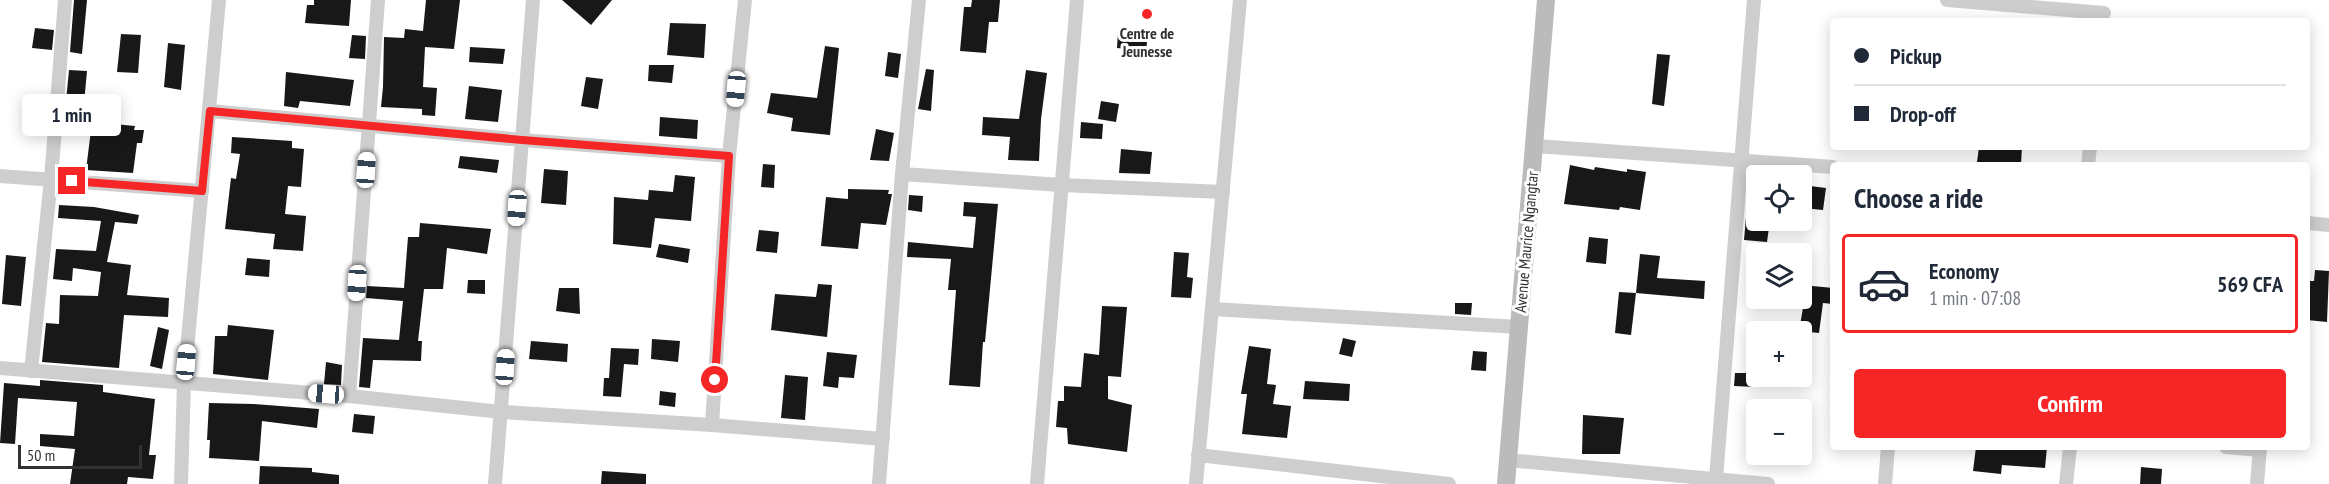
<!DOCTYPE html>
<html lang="en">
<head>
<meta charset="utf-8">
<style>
	body { margin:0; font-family:"PT Sans Narrow",sans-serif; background:#f6f6f7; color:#1f2937; height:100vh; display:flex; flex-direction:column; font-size:22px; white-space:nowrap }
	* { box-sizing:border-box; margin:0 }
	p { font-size:20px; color:#747a83 }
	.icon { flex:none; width:33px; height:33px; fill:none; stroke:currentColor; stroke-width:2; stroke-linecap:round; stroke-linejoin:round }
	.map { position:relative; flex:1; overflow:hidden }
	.drawer { position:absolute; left:1830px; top:162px; width:480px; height:288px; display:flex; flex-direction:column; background:#fff; border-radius:6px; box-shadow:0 3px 15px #0003 }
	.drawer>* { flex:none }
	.banner { position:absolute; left:1830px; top:18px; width:480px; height:132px; border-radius:6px; box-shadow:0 3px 15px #0003; display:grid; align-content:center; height:132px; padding:0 24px; background:#fff }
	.controls { position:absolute; left:1746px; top:165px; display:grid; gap:12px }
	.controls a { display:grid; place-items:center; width:66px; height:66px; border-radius:6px; background:#fff; box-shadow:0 3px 15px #0003; font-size:30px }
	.scale { position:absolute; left:18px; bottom:15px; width:124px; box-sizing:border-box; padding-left:6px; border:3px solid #313131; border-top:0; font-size:16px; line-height:21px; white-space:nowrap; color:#313131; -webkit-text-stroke:4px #fff; paint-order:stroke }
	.end { position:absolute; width:27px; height:27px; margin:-14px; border:8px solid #f62526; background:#fff; box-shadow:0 0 0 3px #fff }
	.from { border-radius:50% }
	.bubble { position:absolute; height:42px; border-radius:6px; background:#fff; box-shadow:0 3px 15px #0003; font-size:20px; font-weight:700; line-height:42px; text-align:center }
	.car { position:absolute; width:18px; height:36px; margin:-18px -9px; border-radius:8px; box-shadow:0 0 4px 2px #0007; background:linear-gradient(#fff 24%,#345 0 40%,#fff 0 76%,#345 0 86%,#fff 0) }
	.banner b { display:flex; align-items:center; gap:21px; height:57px; font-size:22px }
	.banner b+b { border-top:2px solid #e0e1e3 }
	.banner i { width:15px; height:15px; background:#1f2937 }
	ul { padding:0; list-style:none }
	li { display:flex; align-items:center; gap:18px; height:99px; margin:0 12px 9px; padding:0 12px; border:3px solid transparent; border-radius:6px }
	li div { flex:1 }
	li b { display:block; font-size:22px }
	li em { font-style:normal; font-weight:700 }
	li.current { border-color:#f62526 }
	li>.icon { width:54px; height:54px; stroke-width:1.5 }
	h2 { padding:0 24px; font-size:27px; line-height:72px }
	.button { display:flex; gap:12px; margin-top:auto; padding:12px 24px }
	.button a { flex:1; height:69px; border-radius:6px; background:#f62526; color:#fff; font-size:24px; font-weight:700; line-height:69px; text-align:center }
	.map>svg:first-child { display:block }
</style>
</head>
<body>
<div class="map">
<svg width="2329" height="484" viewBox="0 0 2329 484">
	<rect width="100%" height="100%" fill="#fff"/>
	<g fill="#181818">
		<polygon points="74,0 87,0 82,54 70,52"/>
		<polygon points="314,0 351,0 349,26 305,23 307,5 314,5"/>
		<polygon points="426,0 460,0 454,49 425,47 423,87 437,88 435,116 422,115 422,109 381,107 383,87 384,37 404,38 405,29 423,31"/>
		<polygon points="562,0 612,0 591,25"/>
		<polygon points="972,0 1000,0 998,22 989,22 986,53 960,51 964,7 971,7"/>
		<polygon points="670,23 706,24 704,58 667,55"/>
		<polygon points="35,28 54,30 52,50 32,48"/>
		<polygon points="1118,31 1148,34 1146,51 1117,48"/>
		<polygon points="121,34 141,35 138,73 117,72"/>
		<polygon points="352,35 366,36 365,59 349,58"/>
		<polygon points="168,43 185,45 181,90 164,87"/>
		<polygon points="825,46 839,48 830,135 791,131 793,118 767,113 771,93 817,98"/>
		<polygon points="470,47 505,49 503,64 469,62"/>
		<polygon points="888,52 901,54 898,78 885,76"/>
		<polygon points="1657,54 1670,55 1664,106 1652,104"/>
		<polygon points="649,65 674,65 672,83 648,81"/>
		<polygon points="926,69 934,70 931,111 918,109"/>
		<polygon points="69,70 87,71 84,103 66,101"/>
		<polygon points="1026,70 1047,73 1041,119 1039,161 1008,160 1010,137 982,135 983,117 1019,119"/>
		<polygon points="286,72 354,80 350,106 300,101 298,108 284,106"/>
		<polygon points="586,77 603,79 598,109 581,106"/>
		<polygon points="469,86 502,90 498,122 465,119"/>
		<polygon points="1101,101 1119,104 1116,122 1098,119"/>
		<polygon points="660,117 698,120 697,139 659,136"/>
		<polygon points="92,122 135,126 134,130 144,130 142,143 137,143 133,173 86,170"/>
		<polygon points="1081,122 1103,124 1102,139 1080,138"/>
		<polygon points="876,129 894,133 889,161 870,160"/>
		<polygon points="232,137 292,141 292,148 304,149 301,187 288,186 285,214 306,216 303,251 273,249 275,234 225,229 231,178 236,179 240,154 231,153"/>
		<polygon points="1979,147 2022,147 2021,164 1977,162"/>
		<polygon points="1121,149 1152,152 1150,174 1119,173"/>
		<polygon points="460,156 499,160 497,173 458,168"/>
		<polygon points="763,164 775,165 774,188 761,187"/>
		<polygon points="1570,165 1594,170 1595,167 1627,172 1627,169 1646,172 1640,210 1620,207 1619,210 1564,204"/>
		<polygon points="544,169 568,171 566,205 541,203"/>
		<polygon points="675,175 695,177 691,221 655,218 651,248 613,244 614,197 648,200 649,190 673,192"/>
		<polygon points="1802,185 1826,188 1823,210 1802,208"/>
		<polygon points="848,189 889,190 888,194 892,194 886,225 861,223 858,249 821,246 826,197 848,199"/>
		<polygon points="909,195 923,196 922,212 908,210"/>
		<polygon points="1748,195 1756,195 1756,220 1770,220 1767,242 1744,240"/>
		<polygon points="964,202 998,204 985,342 983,342 980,387 949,385 956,290 948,290 951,259 907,257 908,242 973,248 976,217 963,216"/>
		<polygon points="59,205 94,207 139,215 137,224 115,222 107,262 131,265 127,295 169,298 168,317 124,315 119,368 42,362 46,323 59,324 60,295 98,296 101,272 73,268 72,281 53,279 56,249 96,251 101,221 58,218"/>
		<polygon points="420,223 491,229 487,254 447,248 443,289 424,289 418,341 422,341 421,361 373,360 370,388 359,387 363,338 399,340 403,301 366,298 367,286 404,288 408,237 419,237"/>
		<polygon points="759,230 779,232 777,253 756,251"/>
		<polygon points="1589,237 1608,239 1606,264 1586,262"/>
		<polygon points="659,244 690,249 688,263 656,257"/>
		<polygon points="1174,252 1189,253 1187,277 1193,278 1191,298 1171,297"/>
		<polygon points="1640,254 1660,256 1657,278 1705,281 1704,299 1636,293"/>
		<polygon points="6,255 26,257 21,306 2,304"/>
		<polygon points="247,258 270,260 269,277 245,275"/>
		<polygon points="2315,270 2329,271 2327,322 2307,320 2307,281 2314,281"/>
		<polygon points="468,280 485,280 485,294 467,293"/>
		<polygon points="818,284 832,285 827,337 771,330 775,294 816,297"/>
		<polygon points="1802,285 1833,288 1833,304 1823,303 1819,333 1799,331 1804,302 1802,301"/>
		<polygon points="559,288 579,288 580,314 556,311"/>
		<polygon points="1619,292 1636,293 1631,335 1615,333"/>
		<polygon points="1455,303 1472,303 1471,315 1455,314"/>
		<polygon points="1102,306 1127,307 1121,377 1108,376 1108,399 1132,405 1127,452 1068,444 1067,428 1056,427 1058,401 1064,401 1064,386 1081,387 1084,353 1099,355"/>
		<polygon points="228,325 274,330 268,380 213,374 215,336 227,336"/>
		<polygon points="158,327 169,330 162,369 150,366"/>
		<polygon points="1343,338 1356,341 1352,357 1339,354"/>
		<polygon points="652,339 680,341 678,362 651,359"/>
		<polygon points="531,341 568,344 567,362 529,359"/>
		<polygon points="1249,346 1271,349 1267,384 1276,385 1273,404 1291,406 1287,438 1242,434 1247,394 1241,394"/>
		<polygon points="611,348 639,349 638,365 624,364 621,397 603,396 604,378 609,378"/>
		<polygon points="1473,351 1487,352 1486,371 1471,370"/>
		<polygon points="827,352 857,355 854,378 839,377 838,388 823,386"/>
		<polygon points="326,362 342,365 341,385 324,384"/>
		<polygon points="1735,373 1756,373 1756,387 1734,386"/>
		<polygon points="785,375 808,377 805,420 781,418"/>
		<polygon points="40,380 103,385 103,392 155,399 149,455 156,455 153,479 128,477 127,484 70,484 75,449 40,446 40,434 74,436 77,402 18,398 15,444 0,443 4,383 40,386"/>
		<polygon points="1305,381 1350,384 1349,401 1303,399"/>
		<polygon points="660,391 676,393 675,407 659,405"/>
		<polygon points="209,403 254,404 319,409 317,428 262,421 259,461 209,458 210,440 207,440"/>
		<polygon points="354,414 375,416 373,434 352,432"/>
		<polygon points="1583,415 1624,418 1620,454 1582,454"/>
		<polygon points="1976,447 2047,447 2045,468 2002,465 2001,474 1973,471"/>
		<polygon points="260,466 312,468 312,472 339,475 339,484 259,484"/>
		<polygon points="2141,467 2162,469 2161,484 2140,484"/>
		<polygon points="602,471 646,474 646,484 601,484"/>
	</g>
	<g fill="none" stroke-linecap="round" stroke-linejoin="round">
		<g stroke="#cecece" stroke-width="14">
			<polyline points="1947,0 2104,13"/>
			<polyline points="210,111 522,140 729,156"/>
			<polyline points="1535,146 1833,167"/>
			<polyline points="2088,165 2090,147"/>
			<polyline points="902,174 1061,185 1223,192"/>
			<polyline points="0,176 202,191"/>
			<polyline points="2307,223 2329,225"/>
			<polyline points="1212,309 1519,327"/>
			<polyline points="0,368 349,396 502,412 712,425 883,439"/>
			<polyline points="31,371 51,179 65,0"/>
			<polyline points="349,396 378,0"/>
			<polyline points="712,425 729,156 745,0"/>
			<polyline points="2226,447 2260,450"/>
			<polyline points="1198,455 1449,484"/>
			<polyline points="1508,460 1768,484"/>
			<polyline points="1716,479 1754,0"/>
			<polyline points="181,484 184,383 219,0"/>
			<polyline points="495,484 533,0"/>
			<polyline points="879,484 902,174 919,0"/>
			<polyline points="1037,484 1077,0"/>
			<polyline points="1196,484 1240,0"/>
			<polyline points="1885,484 1888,447"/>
			<polyline points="2066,484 2070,447"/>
			<polyline points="2257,484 2260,447"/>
		</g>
		<polyline stroke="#bbb" stroke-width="18" points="1506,484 1546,0"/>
	</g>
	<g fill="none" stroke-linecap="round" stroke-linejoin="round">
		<polyline stroke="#f62526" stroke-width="8" points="72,181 202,191 210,111 522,140 729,156 715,380"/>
	</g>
	<circle fill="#f62526" stroke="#fff" stroke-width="2" cx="1147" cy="14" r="6"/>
	<g text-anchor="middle" stroke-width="6" stroke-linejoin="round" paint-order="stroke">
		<g font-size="16" font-weight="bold" fill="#313131" stroke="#fff">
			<text x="1147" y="39">Centre de<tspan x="1147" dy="18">Jeunesse</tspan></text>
		</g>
		<g font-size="16" fill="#313131" stroke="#fff">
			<text transform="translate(1526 242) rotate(-85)" y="6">Avenue Maurice Ngangtar</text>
		</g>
	</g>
</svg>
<div class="controls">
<a><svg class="icon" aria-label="locate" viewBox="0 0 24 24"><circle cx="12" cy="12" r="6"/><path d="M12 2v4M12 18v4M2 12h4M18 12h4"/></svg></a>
<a><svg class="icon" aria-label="layers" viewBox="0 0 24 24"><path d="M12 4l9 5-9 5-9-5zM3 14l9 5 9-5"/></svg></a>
<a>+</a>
<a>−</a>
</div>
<div class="scale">50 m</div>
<i class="end from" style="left:715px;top:380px"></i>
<i class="end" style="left:72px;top:181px"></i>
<div class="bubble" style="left:22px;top:94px;width:99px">1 min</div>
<i class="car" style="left:736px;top:89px;rotate:185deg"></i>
<i class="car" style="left:366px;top:170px;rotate:4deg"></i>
<i class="car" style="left:517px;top:208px;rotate:184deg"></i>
<i class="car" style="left:357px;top:283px;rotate:184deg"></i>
<i class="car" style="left:186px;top:362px;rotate:5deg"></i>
<i class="car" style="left:505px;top:367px;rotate:4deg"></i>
<i class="car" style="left:326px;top:394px;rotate:274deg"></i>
<div class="banner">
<b><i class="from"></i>Pickup</b>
<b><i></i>Drop-off</b>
</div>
<section class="drawer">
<h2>Choose a ride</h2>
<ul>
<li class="current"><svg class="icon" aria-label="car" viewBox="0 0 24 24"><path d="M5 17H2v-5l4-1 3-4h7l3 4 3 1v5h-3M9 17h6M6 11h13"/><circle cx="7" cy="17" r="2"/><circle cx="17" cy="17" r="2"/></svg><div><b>Economy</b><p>1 min · 07:08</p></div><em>569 CFA</em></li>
</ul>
<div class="button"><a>Confirm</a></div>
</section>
</div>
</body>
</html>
